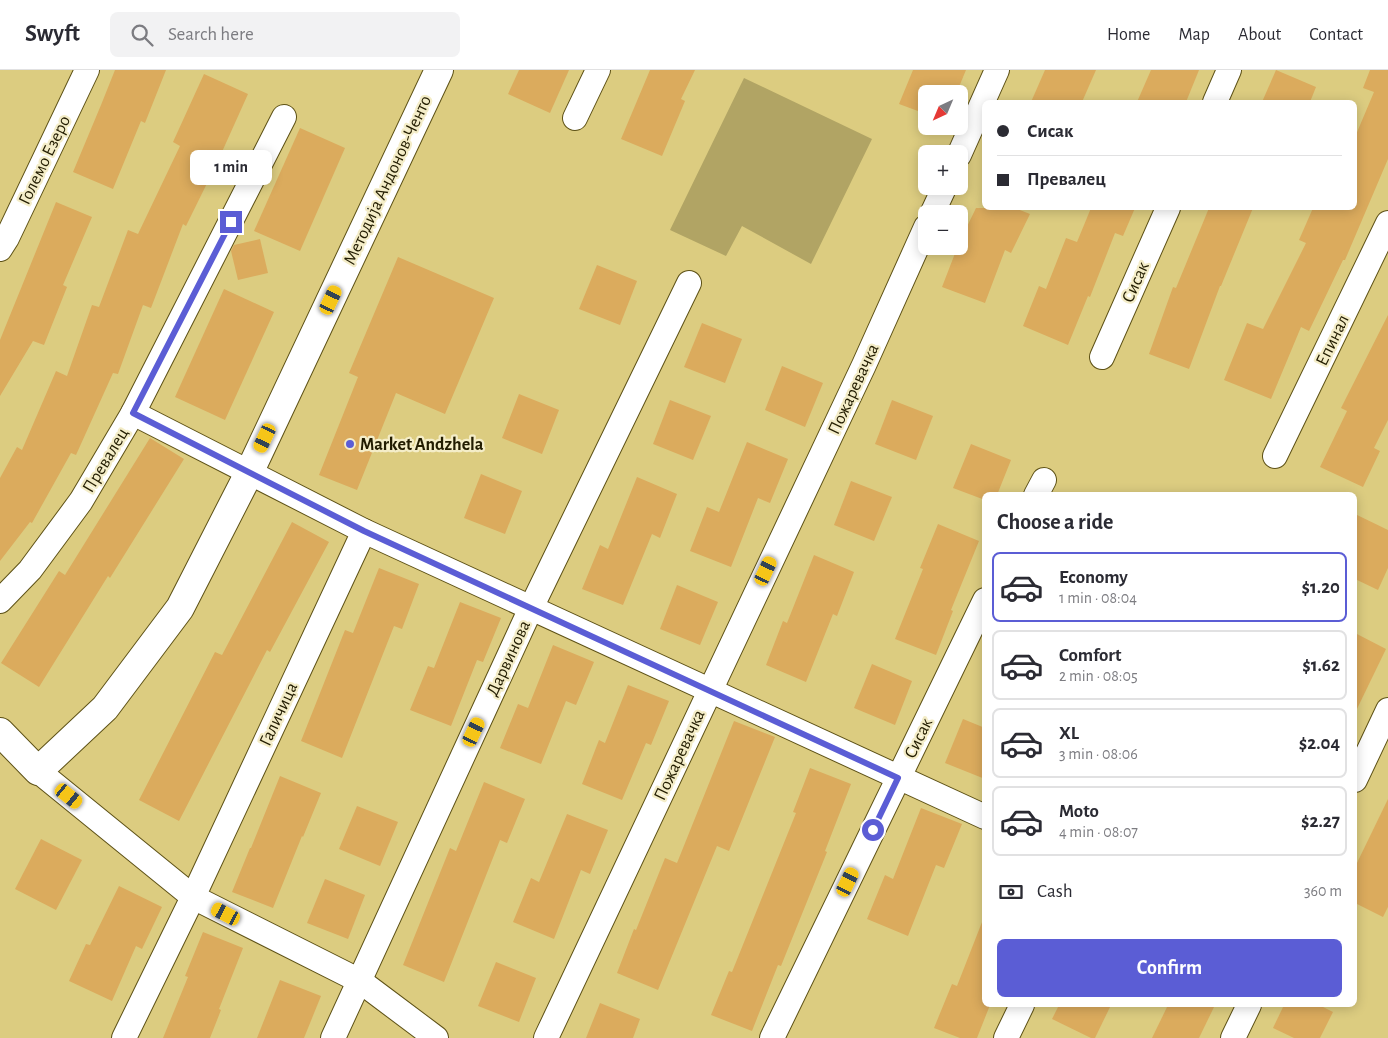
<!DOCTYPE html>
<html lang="en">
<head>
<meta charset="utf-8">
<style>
	body { margin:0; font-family:"Alegreya Sans",sans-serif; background:#f2f2f3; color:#2b2b33; height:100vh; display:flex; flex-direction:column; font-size:19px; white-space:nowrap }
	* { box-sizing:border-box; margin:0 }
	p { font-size:16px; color:#7c7c81 }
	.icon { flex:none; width:28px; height:28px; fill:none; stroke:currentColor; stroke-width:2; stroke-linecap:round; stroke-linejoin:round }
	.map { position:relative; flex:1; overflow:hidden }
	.drawer { position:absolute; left:982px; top:422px; width:375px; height:515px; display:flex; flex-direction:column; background:#fff; border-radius:8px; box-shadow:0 2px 12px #0003 }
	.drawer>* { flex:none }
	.hud { position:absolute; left:982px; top:30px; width:375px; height:110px; border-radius:8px; box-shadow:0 2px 12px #0003; display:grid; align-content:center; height:110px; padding:0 15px; background:#fff }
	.needle { width:32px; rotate:224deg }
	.tools { position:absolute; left:918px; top:15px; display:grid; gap:10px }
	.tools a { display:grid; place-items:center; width:50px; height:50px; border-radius:8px; background:#fff; box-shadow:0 2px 12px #0003; font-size:25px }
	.end { position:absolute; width:22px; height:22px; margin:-11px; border:6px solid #5b5dd5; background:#fff; box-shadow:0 0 0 2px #fff }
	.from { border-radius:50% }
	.bubble { position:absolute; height:35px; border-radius:8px; background:#fff; box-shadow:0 2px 12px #0003; font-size:16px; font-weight:700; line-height:35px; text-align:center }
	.car { position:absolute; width:15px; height:30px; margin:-15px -8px; border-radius:6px; box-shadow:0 0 4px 1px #0007; background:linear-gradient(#f5c518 24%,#345 0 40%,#f5c518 0 76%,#345 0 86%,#f5c518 0) }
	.hud b { display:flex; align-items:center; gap:18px; height:48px; font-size:19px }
	.hud b+b { border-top:1px solid #e1e1e2 }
	.hud i { width:12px; height:12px; background:#2b2b33 }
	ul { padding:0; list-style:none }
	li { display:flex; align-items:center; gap:15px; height:70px; margin:0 10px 8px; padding:0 5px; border:2px solid #e1e1e2; border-radius:8px }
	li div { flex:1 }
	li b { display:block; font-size:19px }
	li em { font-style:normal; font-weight:700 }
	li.active { border-color:#5b5dd5 }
	li>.icon { width:45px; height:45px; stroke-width:1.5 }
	h2 { padding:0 15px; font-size:22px; line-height:60px }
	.pay { display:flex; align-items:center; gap:12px; height:55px; padding:0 15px; font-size:19px }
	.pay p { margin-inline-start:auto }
	.button { display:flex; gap:10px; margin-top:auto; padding:10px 15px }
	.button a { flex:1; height:58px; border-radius:8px; background:#5b5dd5; color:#fff; font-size:20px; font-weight:700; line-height:58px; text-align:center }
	header { display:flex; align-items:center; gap:30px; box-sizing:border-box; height:70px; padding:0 25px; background:#fff; border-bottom:1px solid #e1e1e2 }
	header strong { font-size:24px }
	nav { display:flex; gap:28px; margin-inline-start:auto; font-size:18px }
	.search { width:350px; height:45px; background:#f2f2f3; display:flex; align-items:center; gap:12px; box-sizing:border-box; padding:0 18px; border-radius:8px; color:#7c7c81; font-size:19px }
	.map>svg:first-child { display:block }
</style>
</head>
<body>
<header>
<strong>Swyft</strong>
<div class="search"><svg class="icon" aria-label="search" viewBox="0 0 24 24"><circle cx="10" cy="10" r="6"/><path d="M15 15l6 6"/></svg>Search here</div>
<nav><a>Home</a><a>Map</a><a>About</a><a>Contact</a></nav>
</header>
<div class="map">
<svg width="1388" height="968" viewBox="0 0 1388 968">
	<rect width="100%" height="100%" fill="#dccc80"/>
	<polygon fill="#b1a464" points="744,8 872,69 811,194 742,156 726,186 670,160"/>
	<g fill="#dbab5d">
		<polygon points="115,0 166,0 145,53 141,51 113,119 73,102 101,35"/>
		<polygon points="519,0 569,0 550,43 508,24"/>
		<polygon points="650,0 695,0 681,29 685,31 662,86 621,69"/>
		<polygon points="913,0 966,0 956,24 926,24 926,44 899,34"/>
		<polygon points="1045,0 1096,0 1082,32 1031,32"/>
		<polygon points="1151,0 1199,0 1186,32 1137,32"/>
		<polygon points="1276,0 1316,17 1310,32 1262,32"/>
		<polygon points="1370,0 1388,0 1388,89 1345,190 1343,190 1309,261 1301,257 1271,329 1224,310 1247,253 1263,259 1306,173 1299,170 1313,138 1355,138 1355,67 1374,22 1363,18"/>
		<polygon points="204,4 248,24 217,93 186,156 183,154 151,238 143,235 118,304 113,303 76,385 71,383 32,453 30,452 0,491 0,408 17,377 22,380 56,301 67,306 92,235 99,237 128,160 138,164 180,76 173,72"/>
		<polygon points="300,58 345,78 300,181 254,161"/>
		<polygon points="56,132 92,147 63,215 67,217 44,275 33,271 0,326 0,270"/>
		<polygon points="976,138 1015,138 1030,144 1011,183 1005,180 985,233 942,217 959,173"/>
		<polygon points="1091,138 1135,138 1123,166 1115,163 1090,227 1088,226 1068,275 1023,256 1039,216 1046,219 1066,168 1077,172"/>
		<polygon points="1209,138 1253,138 1221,216 1220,216 1189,299 1149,284 1173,217 1176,218"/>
		<polygon points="260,169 268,203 238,210 231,181 234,175"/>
		<polygon points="398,187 494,228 445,344 396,323 357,420 319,405 358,307 349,303"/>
		<polygon points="597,195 637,211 620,255 579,239"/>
		<polygon points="224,219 274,242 225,350 175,327"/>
		<polygon points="1388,245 1388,350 1374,378 1380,381 1363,417 1320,397 1347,341 1341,338"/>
		<polygon points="702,253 742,269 725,313 684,297"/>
		<polygon points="782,296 823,313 805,357 765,340"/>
		<polygon points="519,324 559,340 542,384 502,368"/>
		<polygon points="670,330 711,346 693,390 653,374"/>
		<polygon points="892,330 933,346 916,390 875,374"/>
		<polygon points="150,368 184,389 110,508 108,506 39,617 1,593 59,501 65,505"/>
		<polygon points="747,372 788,389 770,433 758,428 731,497 690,481 707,437 719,442"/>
		<polygon points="971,374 1011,390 997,425 985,425 985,430 953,418"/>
		<polygon points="481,404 522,421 505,464 464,448"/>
		<polygon points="637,407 677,424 660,468 652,464 623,535 582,519 600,475 608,479"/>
		<polygon points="851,411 892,427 874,471 834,455"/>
		<polygon points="1355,444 1388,460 1388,498 1378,520 1355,509"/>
		<polygon points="292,452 329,472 270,582 267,580 179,751 139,730 215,582 222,585"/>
		<polygon points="938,454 979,471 951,540 953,541 936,585 895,569 923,499 920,498"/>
		<polygon points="814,485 854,502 837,546 833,544 806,612 766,595 783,551 787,553"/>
		<polygon points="379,498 419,514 402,559 394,556 342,688 301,671 345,560 353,563"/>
		<polygon points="677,515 718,532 700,575 660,559"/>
		<polygon points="460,532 501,548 483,592 477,590 451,656 410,640 428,596 434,598"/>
		<polygon points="1355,563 1386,579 1355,643"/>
		<polygon points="553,575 594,592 576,635 566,631 541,694 500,678 518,634 528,638"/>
		<polygon points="872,594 912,611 895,655 854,638"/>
		<polygon points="628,615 669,631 651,675 646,673 622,730 582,714 599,670 605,673"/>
		<polygon points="963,649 985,658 985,709 945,693"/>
		<polygon points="734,651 775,667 729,781 717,776 658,920 617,903 634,859 636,860 665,788 677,793"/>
		<polygon points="810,698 851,714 825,781 827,782 781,896 778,895 752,961 711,945 729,901 732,902 796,743 793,742"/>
		<polygon points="280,706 321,723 303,767 302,766 273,838 232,822 250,778 251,778"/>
		<polygon points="484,712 525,729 507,773 500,770 444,912 403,895 450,778 456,781"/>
		<polygon points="1388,729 1388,837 1383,847 1355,833 1355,797"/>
		<polygon points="357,736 398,752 380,796 339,779"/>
		<polygon points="921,738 962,754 944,798 936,795 908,866 867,849 885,805 893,809"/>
		<polygon points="567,744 608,760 590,804 581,800 554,869 513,852 531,808 539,812"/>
		<polygon points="41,769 82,790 56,840 15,819"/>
		<polygon points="325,809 365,825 348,869 307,853"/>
		<polygon points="119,816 162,837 142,879 136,876 112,931 69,911 86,874 90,875"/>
		<polygon points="984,847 985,935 990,935 977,968 960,968 934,958 952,914 957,916"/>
		<polygon points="203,862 243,878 219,939 221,940 210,968 163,968 188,907 185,906"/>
		<polygon points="496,892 536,908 519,952 478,936"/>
		<polygon points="280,910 321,926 304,968 257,968"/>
		<polygon points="600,933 640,949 633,968 586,968"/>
		<polygon points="1059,935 1111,935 1095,968 1091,968 1052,949"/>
		<polygon points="1168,935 1215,935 1199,968 1152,968"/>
		<polygon points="1284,935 1319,935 1333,942 1320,968 1294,968 1273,958"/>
	</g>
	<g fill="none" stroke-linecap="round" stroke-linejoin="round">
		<g stroke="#5d5116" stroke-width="26">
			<g id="street">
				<polyline points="1215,32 1229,0"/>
				<polyline points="575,48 598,0"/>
				<polyline points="959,85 997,0"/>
				<polyline points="932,144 945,116"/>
				<polyline points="0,179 7,168 87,0"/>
				<polyline points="1102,287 1168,138"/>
				<polyline points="133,343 364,461 985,747"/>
				<polyline points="1275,386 1388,153"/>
				<polyline points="1036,425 1044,410"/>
				<polyline points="0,531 30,500 81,431 133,343 284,47"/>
				<polyline points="38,701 193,827 360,911 436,968"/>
				<polyline points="1355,710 1388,640"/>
				<polyline points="124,968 193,827 364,461"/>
				<polyline points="333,968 531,538 689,213"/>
				<polyline points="546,968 864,295 926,157"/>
				<polyline points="772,968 985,530"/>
				<polyline points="1006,968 1022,935"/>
				<polyline points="1233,968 1249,935"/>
			</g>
		</g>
		<g stroke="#5d5116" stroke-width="30">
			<polyline id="secondary" points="0,662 38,701 105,638 180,538 249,403 439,0"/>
		</g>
		<use href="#street" stroke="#fff" stroke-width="24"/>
		<use href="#secondary" stroke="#fff" stroke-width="28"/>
	</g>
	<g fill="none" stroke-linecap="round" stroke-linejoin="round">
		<polyline stroke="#5b5dd5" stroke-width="6" points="231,152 133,343 364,461 898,708 873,760"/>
	</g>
	<circle fill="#5b5dd5" stroke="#f4edc8" stroke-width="2" cx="350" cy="374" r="5"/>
	<g text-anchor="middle" stroke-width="4.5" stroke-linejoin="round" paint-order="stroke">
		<g font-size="18" fill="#221c00" stroke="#f4edc8">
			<text transform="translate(44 90) rotate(-64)" y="6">Големо Езеро</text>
			<text transform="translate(387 110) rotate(-65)" y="6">Методија Андонов-Ченто</text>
			<text transform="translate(1135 212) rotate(-66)" y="6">Сисак</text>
			<text transform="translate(1332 270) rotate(-64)" y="6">Епинал</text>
			<text transform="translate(853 319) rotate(-65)" y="6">Пожаревачка</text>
			<text transform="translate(105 390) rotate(-59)" y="6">Превалец</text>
			<text transform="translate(508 588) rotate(-65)" y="6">Дарвинова</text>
			<text transform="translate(278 644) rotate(-65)" y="6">Галичица</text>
			<text transform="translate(918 668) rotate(-64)" y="6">Сисак</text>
			<text transform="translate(679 685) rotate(-65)" y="6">Пожаревачка</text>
		</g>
		<g font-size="18" font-weight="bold" fill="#221c00" stroke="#f4edc8" text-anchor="start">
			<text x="360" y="380">Market Andzhela</text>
		</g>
	</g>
</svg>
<div class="tools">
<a><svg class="needle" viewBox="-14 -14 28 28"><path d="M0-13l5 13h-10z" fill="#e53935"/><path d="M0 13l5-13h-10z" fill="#7c7c81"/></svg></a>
<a>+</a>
<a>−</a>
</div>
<i class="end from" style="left:873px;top:760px"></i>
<i class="end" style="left:231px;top:152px"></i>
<div class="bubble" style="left:190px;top:80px;width:82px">1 min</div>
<i class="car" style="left:331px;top:230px;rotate:25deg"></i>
<i class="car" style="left:265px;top:368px;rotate:205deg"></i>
<i class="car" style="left:766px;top:501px;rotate:25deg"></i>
<i class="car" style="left:474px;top:662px;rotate:25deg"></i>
<i class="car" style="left:69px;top:726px;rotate:129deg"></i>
<i class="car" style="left:848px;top:812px;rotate:26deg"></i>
<i class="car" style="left:226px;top:844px;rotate:297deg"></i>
<div class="hud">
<b><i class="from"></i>Сисак</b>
<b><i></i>Превалец</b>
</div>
<section class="drawer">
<h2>Choose a ride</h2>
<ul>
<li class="active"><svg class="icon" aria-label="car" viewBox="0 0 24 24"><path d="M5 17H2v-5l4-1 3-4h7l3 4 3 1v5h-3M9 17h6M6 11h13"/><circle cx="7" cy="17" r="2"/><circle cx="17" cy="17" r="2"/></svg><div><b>Economy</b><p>1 min · 08:04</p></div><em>$1.20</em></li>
<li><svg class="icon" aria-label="car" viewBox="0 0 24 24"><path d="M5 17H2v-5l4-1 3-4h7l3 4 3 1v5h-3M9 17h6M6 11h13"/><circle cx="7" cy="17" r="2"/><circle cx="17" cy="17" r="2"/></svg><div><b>Comfort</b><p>2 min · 08:05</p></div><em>$1.62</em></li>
<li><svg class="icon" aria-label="car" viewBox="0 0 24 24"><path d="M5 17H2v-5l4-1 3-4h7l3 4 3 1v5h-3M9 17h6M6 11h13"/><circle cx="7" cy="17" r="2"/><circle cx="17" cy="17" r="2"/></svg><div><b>XL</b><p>3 min · 08:06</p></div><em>$2.04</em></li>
<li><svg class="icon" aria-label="car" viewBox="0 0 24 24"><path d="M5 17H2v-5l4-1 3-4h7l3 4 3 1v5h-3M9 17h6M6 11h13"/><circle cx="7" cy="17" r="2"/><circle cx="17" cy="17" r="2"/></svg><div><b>Moto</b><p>4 min · 08:07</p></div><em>$2.27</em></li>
</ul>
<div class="pay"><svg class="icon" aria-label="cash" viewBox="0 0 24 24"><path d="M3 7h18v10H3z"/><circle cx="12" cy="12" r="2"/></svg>Cash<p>360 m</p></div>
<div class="button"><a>Confirm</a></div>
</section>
</div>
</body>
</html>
